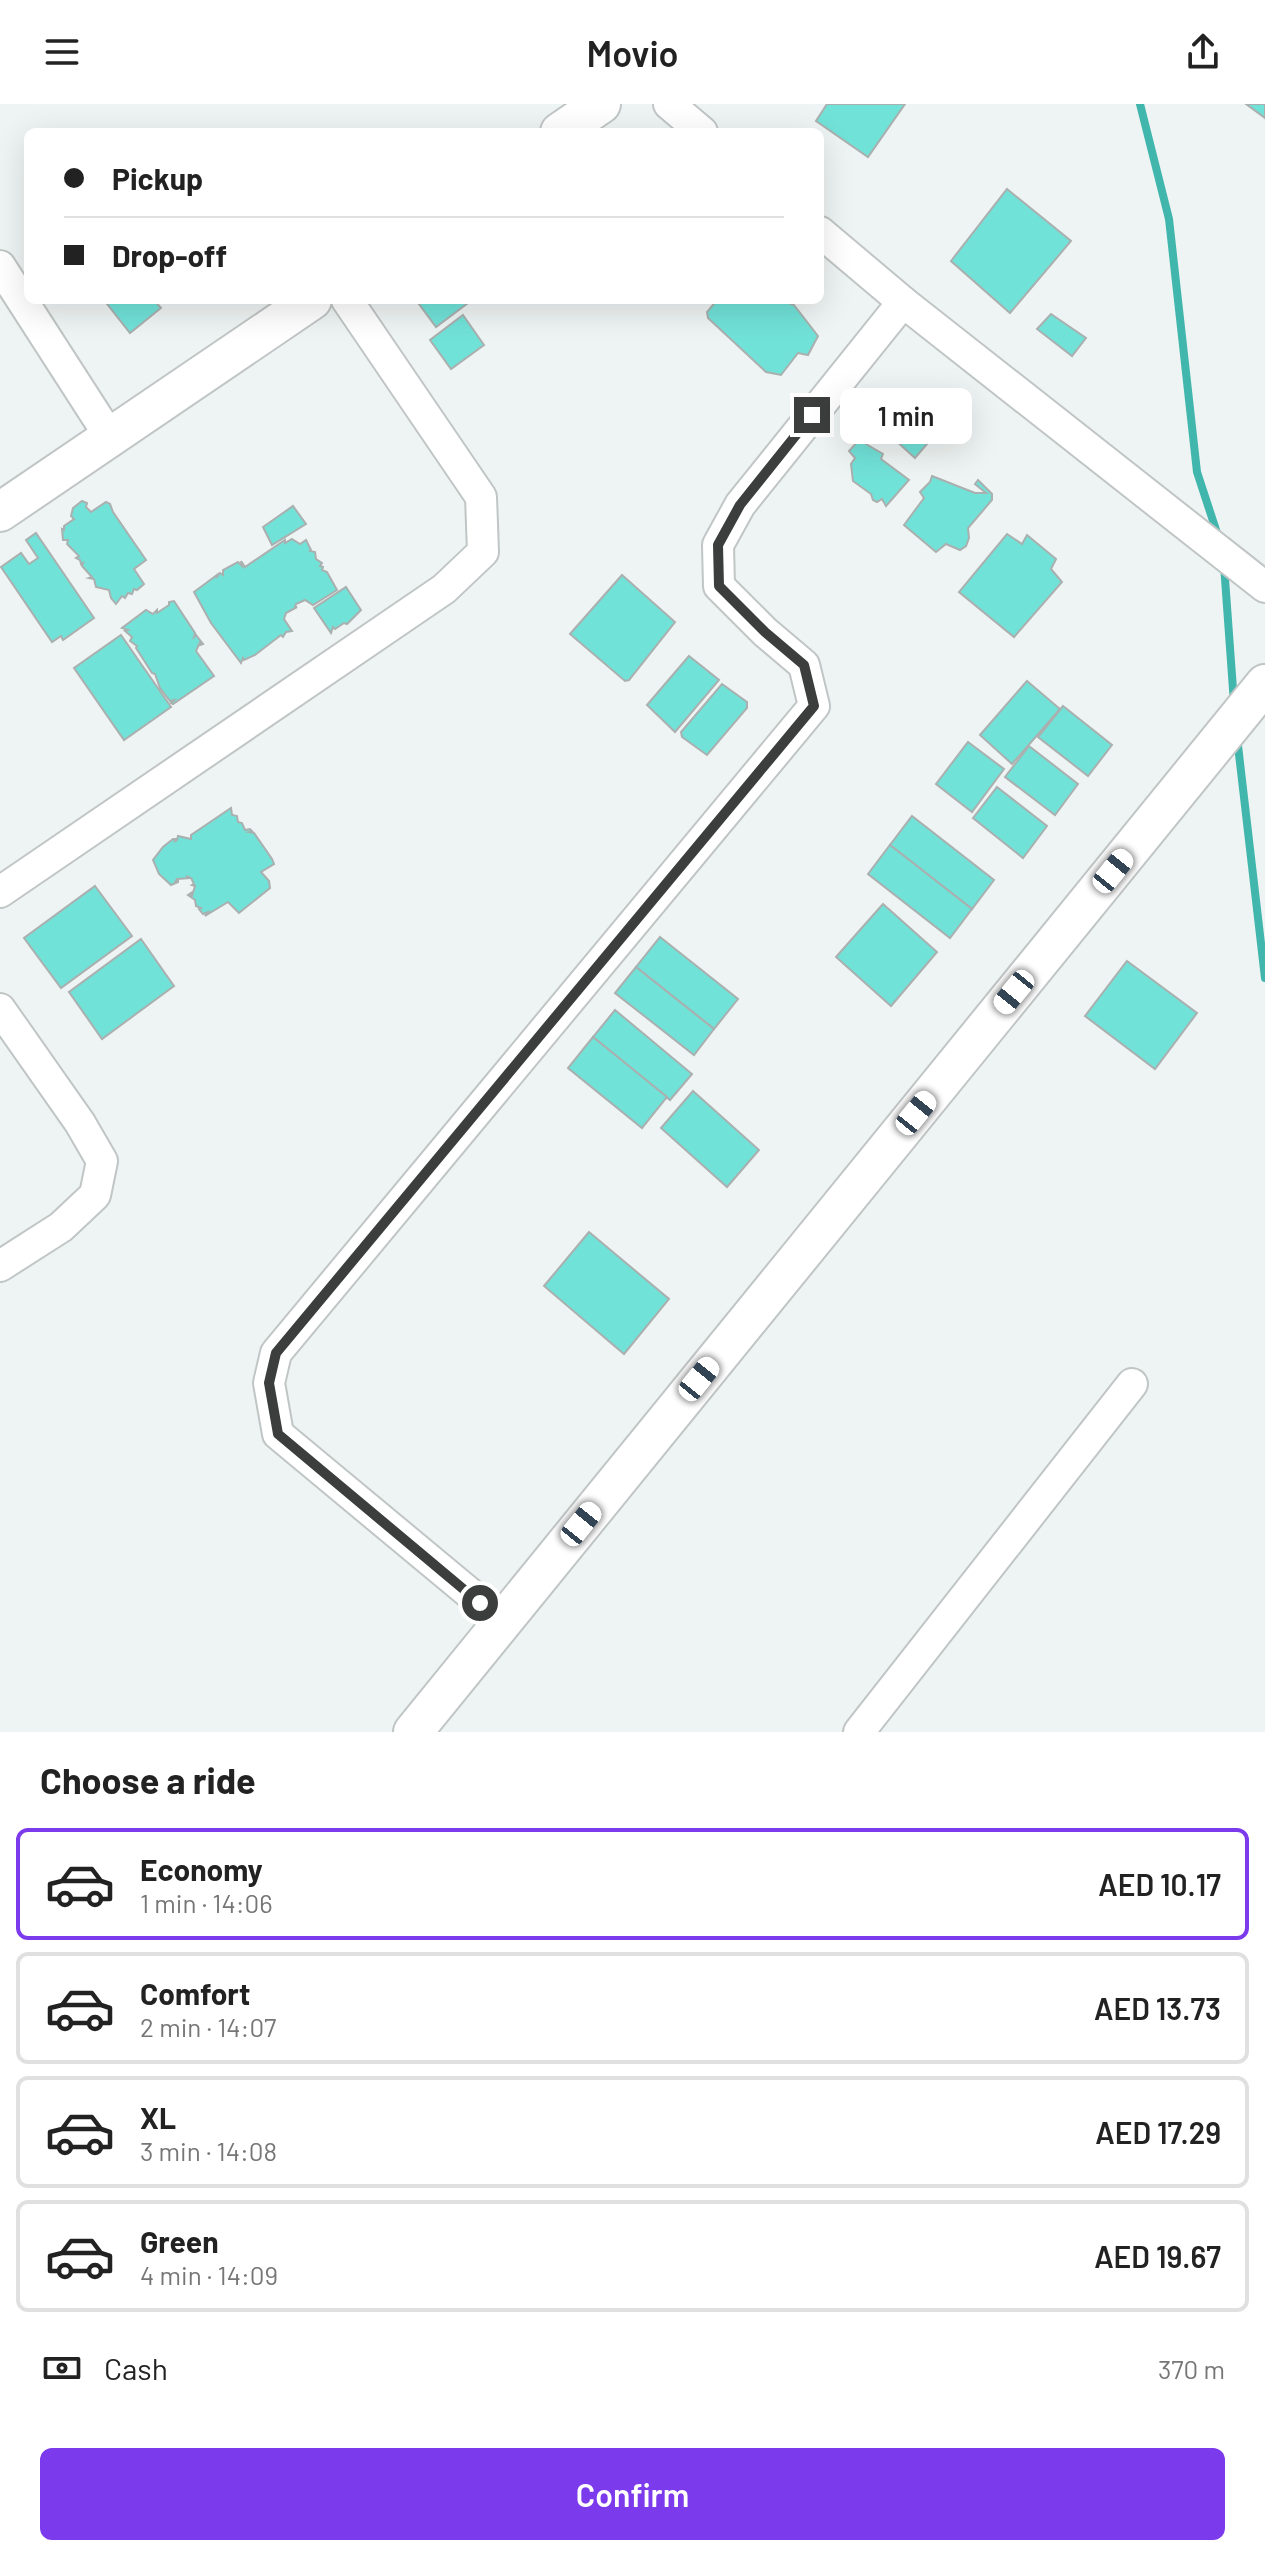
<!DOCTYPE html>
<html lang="en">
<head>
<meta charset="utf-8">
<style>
	body { margin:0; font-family:Barlow,sans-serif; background:#f6f6f6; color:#222; height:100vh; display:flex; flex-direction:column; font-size:30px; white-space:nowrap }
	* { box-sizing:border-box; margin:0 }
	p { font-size:26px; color:#767676 }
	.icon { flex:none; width:44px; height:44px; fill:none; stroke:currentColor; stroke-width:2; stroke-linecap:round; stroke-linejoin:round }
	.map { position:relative; height:1628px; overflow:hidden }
	.sheet { display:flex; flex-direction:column; background:#fff; flex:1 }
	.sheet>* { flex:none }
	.hud { position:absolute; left:24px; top:24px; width:800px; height:176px; border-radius:12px; box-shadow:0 8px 32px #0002; display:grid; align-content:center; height:176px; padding:0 40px; background:#fff }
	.end { position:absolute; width:36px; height:36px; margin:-18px; border:10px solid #3b3e3d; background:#fff; box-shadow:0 0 0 4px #fff }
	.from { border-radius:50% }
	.bubble { position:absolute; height:56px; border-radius:12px; background:#fff; box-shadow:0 8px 32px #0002; font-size:26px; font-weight:600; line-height:56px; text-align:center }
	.car { position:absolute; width:24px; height:48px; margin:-24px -12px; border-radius:10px; box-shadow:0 0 6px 2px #0007; background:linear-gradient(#fff 24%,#345 0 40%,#fff 0 76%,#345 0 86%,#fff 0) }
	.hud b { display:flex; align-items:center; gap:28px; height:76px; font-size:30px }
	.hud b+b { border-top:2px solid #e0e0e0 }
	.hud i { width:20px; height:20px; background:#222 }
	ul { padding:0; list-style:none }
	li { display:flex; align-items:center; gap:24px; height:112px; margin:0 16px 12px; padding:0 24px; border:4px solid #e0e0e0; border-radius:12px }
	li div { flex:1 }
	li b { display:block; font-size:30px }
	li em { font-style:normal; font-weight:600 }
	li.on { border-color:#7c3aed }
	li>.icon { width:72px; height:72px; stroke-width:1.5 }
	h2 { padding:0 40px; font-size:36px; line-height:96px }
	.pay { display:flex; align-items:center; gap:20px; height:88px; padding:0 40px; font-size:30px }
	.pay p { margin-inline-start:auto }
	.cta { display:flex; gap:16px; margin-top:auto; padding:16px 40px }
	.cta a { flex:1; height:92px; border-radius:12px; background:#7c3aed; color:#fff; font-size:32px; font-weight:600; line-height:92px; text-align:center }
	header { display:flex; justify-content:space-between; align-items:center; height:104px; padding:0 40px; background:#fff; font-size:36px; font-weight:600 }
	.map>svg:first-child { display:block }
</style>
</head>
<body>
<header><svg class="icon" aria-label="menu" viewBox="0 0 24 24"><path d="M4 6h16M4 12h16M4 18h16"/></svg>Movio<svg class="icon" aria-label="share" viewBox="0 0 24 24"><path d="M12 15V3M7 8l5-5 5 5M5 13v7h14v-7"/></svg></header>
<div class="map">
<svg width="1265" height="1628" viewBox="0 0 1265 1628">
	<rect width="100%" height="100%" fill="#eef4f3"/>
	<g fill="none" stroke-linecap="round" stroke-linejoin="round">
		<g stroke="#40b6ac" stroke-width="8">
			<polyline points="1140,0 1169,115 1197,368 1218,432"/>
			<polyline points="1224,461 1234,599"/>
			<polyline points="1237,633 1265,874"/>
		</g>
	</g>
	<g fill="#71e2d8" stroke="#aab0af" stroke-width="2">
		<polygon points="827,0 905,0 868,53 816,17"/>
		<polygon points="1246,0 1265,0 1265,14"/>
		<polygon points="1007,85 1071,137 1010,209 951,157"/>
		<polygon points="104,196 154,196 161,204 130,229"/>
		<polygon points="416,196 472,196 436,223"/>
		<polygon points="717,196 780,196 794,201 818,232 808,251 798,249 781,271 766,268 708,214 707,208"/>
		<polygon points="1051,210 1086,234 1072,252 1037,225"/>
		<polygon points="463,211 484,241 451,265 430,236"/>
		<polygon points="896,289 938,327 915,354 873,316"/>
		<polygon points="859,336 883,350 881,355 909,376 886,402 882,395 877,398 873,396 871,390 853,377 851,360 855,354 849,347"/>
		<polygon points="932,372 975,389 986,389 975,380 978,376 992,390 992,396 968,424 969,434 966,442 960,446 946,440 936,448 904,421 924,394 920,388 930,378"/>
		<polygon points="82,397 87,399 86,403 91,408 106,398 110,400 113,408 146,456 134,465 144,480 137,486 134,485 132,490 128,489 125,494 122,492 116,500 111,494 109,486 96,483 94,475 89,474 92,473 82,462 83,459 81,460 80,456 76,454 79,452 67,440 68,436 63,436 62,425 64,426 64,422 74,415 71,412 73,404"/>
		<polygon points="293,402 306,420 272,441 263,423"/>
		<polygon points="36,429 94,514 63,536 61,532 52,538 1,463 21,449 29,460 38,454 26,436"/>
		<polygon points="1007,430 1022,440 1027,431 1056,455 1051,465 1062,478 1014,533 959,488"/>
		<polygon points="292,435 300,440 306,436 311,446 310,447 315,448 316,455 322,459 320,462 323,463 322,466 327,468 337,486 313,501 305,496 296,500 295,503 297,503 286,509 284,515 292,527 286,528 283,533 281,531 255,551 244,556 243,554 241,559 211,519 194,488 217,471 216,474 220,469 223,471 223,466 238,458 242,462 241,457 245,463 285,436 285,439"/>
		<polygon points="622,471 675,518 629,576 625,577 570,530"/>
		<polygon points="346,483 361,506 347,520 344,519 335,525 333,523 331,529 314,504"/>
		<polygon points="174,497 195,529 194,533 196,531 203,540 200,541 200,538 196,547 214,572 173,600 171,599 174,596 170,597 160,584 155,570 152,569 136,544 137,542 130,537 132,533 125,527 128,526 122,524 146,506 153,510 157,506 157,509 169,501 169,498"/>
		<polygon points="121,531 171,603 124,636 74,564"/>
		<polygon points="689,552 719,576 675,628 647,601"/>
		<polygon points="1027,577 1060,605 1012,660 980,631"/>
		<polygon points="722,580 747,598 747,604 707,651 682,633 681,628"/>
		<polygon points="1063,602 1112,641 1088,672 1038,633"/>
		<polygon points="968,638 1004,665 972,708 936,680"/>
		<polygon points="1029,642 1078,680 1055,711 1005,673"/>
		<polygon points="997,683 1047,722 1023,754 973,714"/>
		<polygon points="231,704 232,711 237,712 238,718 242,719 245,726 250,725 252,727 249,728 254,729 272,755 274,760 261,768 269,777 270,784 239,809 228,798 205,812 208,808 203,810 199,805 201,804 196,802 195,796 188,791 191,789 190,792 192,792 195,782 192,781 194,780 191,774 186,772 190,774 177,775 175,778 178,776 178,778 171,781 159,770 153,756 163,743 173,735 176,735 174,738 177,736 178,732 191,735 191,731"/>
		<polygon points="912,712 994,776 972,805 890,741"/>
		<polygon points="890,741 972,805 950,834 868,770"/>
		<polygon points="95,782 132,832 61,884 24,834"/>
		<polygon points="883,800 937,848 891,902 836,853"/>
		<polygon points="660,833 738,895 714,925 636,863"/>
		<polygon points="141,835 174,882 102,935 69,888"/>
		<polygon points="1127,857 1197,909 1155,965 1085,912"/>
		<polygon points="636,863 714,925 694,951 615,889"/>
		<polygon points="615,906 692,970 670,996 593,933"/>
		<polygon points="593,933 667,993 642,1024 568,964"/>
		<polygon points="693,987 759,1046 727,1083 661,1024"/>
		<polygon points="589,1128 669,1195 624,1250 544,1182"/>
	</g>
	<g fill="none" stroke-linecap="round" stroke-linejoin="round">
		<g stroke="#c0c6c5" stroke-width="34">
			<g id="minor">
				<polyline points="669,0 702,28"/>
				<polyline points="820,128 903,198 1265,483"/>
				<polyline points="0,162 110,333"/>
				<polyline points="0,788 444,485 483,448 481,393 347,196"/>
				<polyline points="0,905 80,1019 102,1057 95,1091 61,1123 0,1162"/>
				<polyline points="503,1517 278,1330 269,1279 276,1249 814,602 804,561 765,528 719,482 718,441 740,401 903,198"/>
				<polyline points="859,1628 1132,1280"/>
			</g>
		</g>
		<g stroke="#c0c6c5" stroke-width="42">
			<g id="tertiary">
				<polyline points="560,28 601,0"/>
				<polyline points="0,408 312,196"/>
				<polyline points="413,1628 1265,580"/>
			</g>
		</g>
		<use href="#minor" stroke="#fff" stroke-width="30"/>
		<use href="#tertiary" stroke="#fff" stroke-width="38"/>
	</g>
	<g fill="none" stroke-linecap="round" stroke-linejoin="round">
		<polyline stroke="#3b3e3d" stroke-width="10" points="480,1499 278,1330 269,1279 276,1249 814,602 804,561 765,528 719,482 718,441 740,401 812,311"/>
	</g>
</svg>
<i class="end from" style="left:480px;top:1499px"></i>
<i class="end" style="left:812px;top:311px"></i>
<div class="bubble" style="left:840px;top:284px;width:132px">1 min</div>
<i class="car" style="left:1113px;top:767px;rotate:39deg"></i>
<i class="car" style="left:1014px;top:888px;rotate:219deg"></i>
<i class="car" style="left:916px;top:1009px;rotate:39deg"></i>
<i class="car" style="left:699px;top:1275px;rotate:39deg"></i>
<i class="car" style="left:581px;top:1420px;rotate:39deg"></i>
<div class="hud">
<b><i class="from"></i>Pickup</b>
<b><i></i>Drop-off</b>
</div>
</div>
<section class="sheet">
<h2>Choose a ride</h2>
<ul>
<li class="on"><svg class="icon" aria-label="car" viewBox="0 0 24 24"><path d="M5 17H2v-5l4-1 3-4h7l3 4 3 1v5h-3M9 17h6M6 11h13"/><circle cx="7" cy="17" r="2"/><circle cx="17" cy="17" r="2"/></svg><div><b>Economy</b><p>1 min · 14:06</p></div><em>AED 10.17</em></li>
<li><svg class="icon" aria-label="car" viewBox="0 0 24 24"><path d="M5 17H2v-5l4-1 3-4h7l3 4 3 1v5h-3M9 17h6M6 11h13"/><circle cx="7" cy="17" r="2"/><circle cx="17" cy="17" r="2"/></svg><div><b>Comfort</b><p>2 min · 14:07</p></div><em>AED 13.73</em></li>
<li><svg class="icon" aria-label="car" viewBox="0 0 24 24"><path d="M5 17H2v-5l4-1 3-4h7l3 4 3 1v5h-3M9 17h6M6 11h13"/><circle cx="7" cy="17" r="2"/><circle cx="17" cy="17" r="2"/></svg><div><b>XL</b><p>3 min · 14:08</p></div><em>AED 17.29</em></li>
<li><svg class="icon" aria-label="car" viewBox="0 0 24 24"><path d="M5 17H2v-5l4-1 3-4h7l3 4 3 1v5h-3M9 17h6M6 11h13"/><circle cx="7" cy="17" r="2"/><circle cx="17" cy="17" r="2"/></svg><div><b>Green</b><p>4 min · 14:09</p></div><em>AED 19.67</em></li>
</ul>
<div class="pay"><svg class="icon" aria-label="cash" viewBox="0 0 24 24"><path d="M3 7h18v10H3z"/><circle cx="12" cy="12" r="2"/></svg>Cash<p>370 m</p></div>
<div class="cta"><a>Confirm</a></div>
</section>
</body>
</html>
